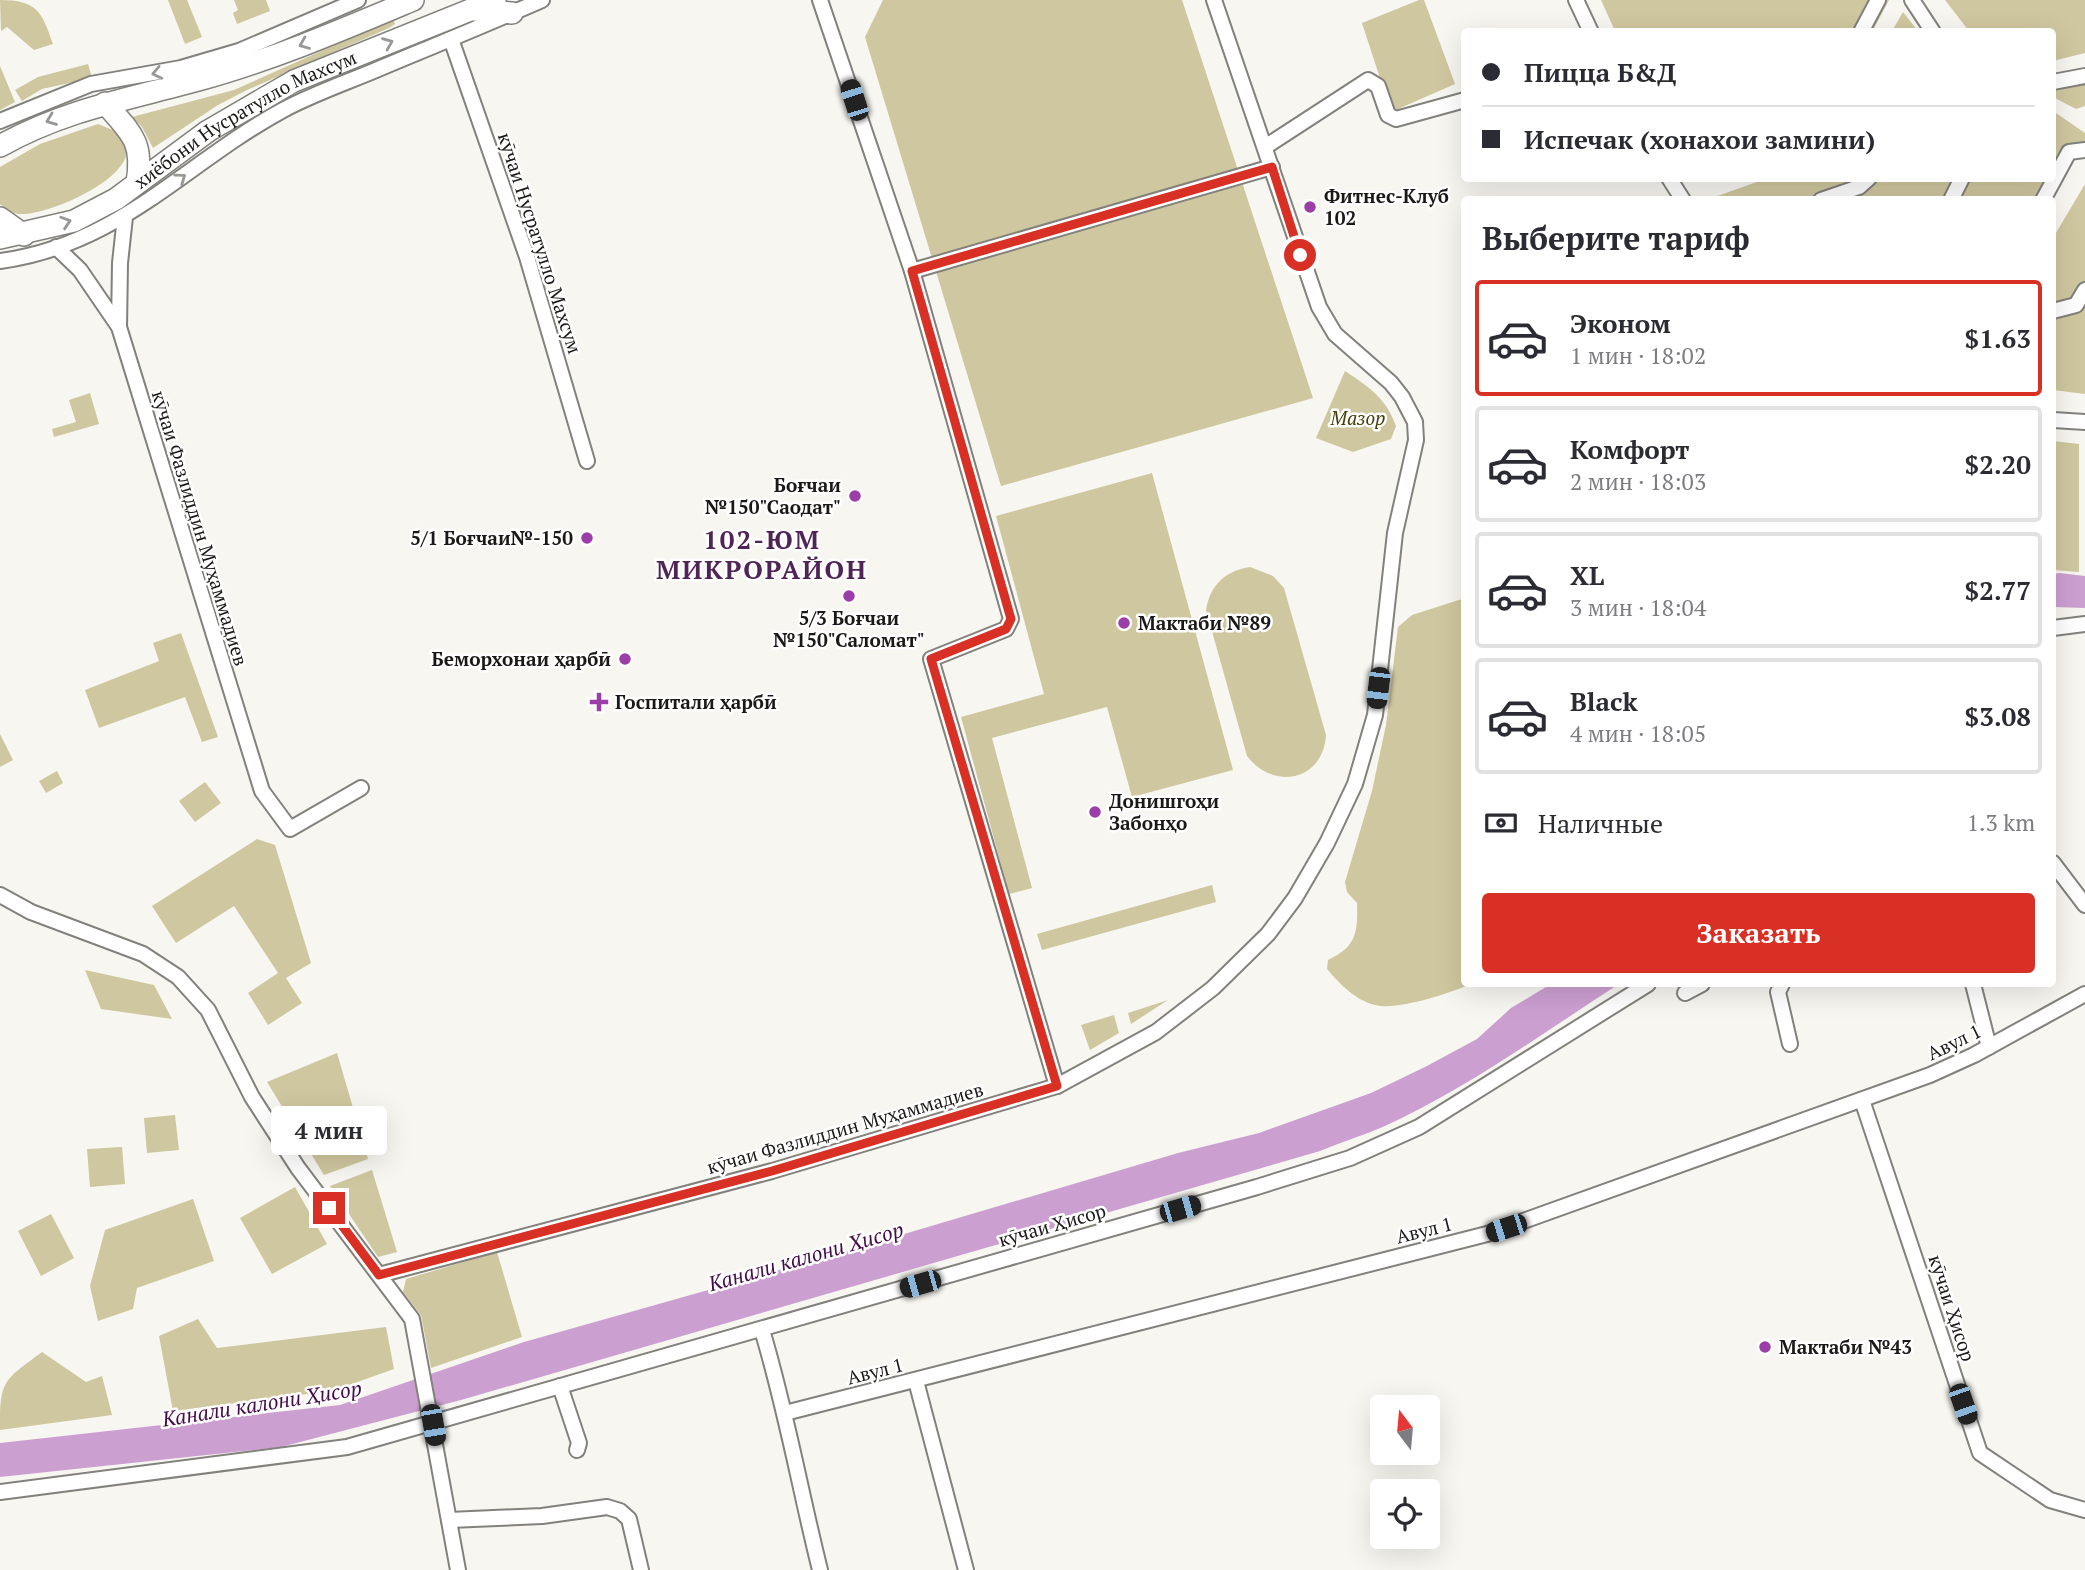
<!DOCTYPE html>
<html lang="ru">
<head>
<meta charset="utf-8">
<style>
	body { margin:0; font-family:"PT Serif",serif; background:#f2f2f3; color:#2b2b33; height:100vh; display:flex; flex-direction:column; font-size:26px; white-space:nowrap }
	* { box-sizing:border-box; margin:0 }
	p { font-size:23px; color:#7c7c81 }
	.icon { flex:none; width:38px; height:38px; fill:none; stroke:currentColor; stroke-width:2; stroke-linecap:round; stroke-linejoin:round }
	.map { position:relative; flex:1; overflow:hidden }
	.drawer { position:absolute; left:1461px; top:196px; width:595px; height:791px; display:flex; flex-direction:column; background:#fff; border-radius:7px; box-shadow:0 7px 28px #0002 }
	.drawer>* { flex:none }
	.banner { position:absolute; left:1461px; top:28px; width:595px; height:154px; border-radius:7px; box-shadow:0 7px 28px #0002; display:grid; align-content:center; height:154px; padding:0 21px; background:#fff }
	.needle { width:46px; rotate:344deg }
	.buttons { position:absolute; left:1370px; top:1395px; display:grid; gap:14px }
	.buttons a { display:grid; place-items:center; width:70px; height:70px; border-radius:7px; background:#fff; box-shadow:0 7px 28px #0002; font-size:35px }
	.end { position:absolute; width:32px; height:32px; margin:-16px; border:9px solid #d93025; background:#fff; box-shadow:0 0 0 4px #fff }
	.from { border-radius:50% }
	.bubble { position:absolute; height:49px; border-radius:7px; background:#fff; box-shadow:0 7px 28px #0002; font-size:23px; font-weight:700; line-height:49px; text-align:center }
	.car { position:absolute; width:21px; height:42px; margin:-21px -10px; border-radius:9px; box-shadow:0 0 5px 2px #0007; background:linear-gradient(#222 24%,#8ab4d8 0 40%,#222 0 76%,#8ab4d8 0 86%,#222 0) }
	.banner b { display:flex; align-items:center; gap:24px; height:66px; font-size:26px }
	.banner b+b { border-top:2px solid #e1e1e2 }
	.banner i { width:18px; height:18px; background:#2b2b33 }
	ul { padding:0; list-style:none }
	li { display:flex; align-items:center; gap:21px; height:116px; margin:0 14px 10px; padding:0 7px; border:4px solid #e1e1e2; border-radius:7px }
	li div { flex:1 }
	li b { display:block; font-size:26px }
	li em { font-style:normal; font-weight:700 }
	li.active { border-color:#d93025 }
	li>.icon { width:63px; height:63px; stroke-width:1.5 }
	h2 { padding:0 21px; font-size:32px; line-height:84px }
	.pay { display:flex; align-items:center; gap:18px; height:77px; padding:0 21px; font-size:26px }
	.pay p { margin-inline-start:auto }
	.action { display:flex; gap:14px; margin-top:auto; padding:14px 21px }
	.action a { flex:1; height:80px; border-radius:7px; background:#d93025; color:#fff; font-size:28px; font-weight:700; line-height:80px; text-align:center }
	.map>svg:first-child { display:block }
</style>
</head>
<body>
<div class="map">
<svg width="2085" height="1570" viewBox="0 0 2085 1570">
	<rect width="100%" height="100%" fill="#f7f6f1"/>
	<g fill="#cfc79f">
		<path d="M0 0C37 0 42 12 53 44L34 50 7 27 1 31Z"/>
		<polygon points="168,0 187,0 202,37 185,44"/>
		<polygon points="234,0 266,0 270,11 237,24 233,13 238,10"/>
		<polygon points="883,0 1182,0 1313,398 1001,486 865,37"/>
		<polygon points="1419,0 1424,0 1455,84 1391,112 1362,23"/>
		<polygon points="1601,0 1889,0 1872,32 1615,31"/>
		<polygon points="1945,0 2085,0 2085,53 2053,61 2053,32 1969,31"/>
		<polygon points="1903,12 1918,31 1892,31"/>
		<polygon points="393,19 395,24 389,28 247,90 218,105 153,148 142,127 132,117 234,90"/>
		<polygon points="88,64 92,78 42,89 22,101 15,90 38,77"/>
		<polygon points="0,66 15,102 0,110"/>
		<polygon points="2085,83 2085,106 2076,109 2053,97 2053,88"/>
		<polygon points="2053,111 2085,133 2085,141 2051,199 1712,198 1765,179 2053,178"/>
		<path d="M98 124 118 132 127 150C127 181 47 216 19 214 11 213 6 209 0 204V167L40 144Z"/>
		<polygon points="2085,184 2085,394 2053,390 2053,238"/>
		<path d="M1345 371C1369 387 1386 398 1396 426L1391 439 1353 452 1316 438Z"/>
		<polygon points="90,393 99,424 54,437 52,429 76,422 69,400"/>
		<polygon points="2053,441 2079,444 2079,572 2053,570"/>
		<polygon points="1152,473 1233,770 1132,797 1107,707 992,738 1032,888 1009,894 961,717 1044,694 996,516"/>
		<path d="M1250 567 1273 576 1284 588 1326 735C1323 781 1274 791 1247 756L1206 610C1210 585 1225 571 1250 567Z"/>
		<path d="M1465 598V984H1471C1450 993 1397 1011 1375 1005 1355 1000 1340 984 1327 969L1328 960C1356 947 1358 933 1357 903L1347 892 1345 882 1372 791 1386 725 1398 627 1412 615Z"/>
		<polygon points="181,633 218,737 202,742 185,697 99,728 85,690 159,661 153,643"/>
		<polygon points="0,734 13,760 0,767"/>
		<polygon points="57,771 63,783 46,793 39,781"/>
		<polygon points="205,782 221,803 195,822 179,801"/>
		<polygon points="257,839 275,845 311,963 286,978 302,1003 268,1025 248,993 278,973 234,906 176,943 152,906"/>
		<polygon points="1212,885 1216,902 1042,950 1037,934"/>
		<polygon points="85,970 154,985 172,1019 101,1009"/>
		<polygon points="1168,1000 1131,1024 1128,1013"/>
		<polygon points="1114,1015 1119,1033 1090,1050 1081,1025"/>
		<polygon points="337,1053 368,1159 324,1175 267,1082"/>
		<polygon points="175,1115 179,1150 147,1153 144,1118"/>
		<polygon points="122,1147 125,1184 90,1187 87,1149"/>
		<polygon points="372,1170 397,1252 378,1257 330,1186"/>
		<polygon points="295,1187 327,1244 272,1274 240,1218"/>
		<polygon points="193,1199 214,1261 137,1288 133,1309 98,1321 90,1286 105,1230"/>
		<polygon points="51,1214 74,1258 41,1276 18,1231"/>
		<polygon points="497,1252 522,1337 431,1368 421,1315 403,1292 406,1279"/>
		<polygon points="198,1319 217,1348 386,1327 394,1369 332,1391 173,1411 159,1336"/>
		<path d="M42 1352 86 1382 102 1376 112 1415 0 1430C0 1380 3 1381 42 1352Z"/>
	</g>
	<g fill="#cc9fd1">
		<polygon points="2059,573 2085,576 2085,608 2053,607 2053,574"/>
		<path d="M1551 984H1619C1543 1033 1468 1088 1385 1126 1364 1135 1342 1142 1320 1151L461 1400 281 1447 0 1477V1443L340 1405 524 1342 857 1248 1178 1153 1259 1133 1371 1093 1425 1067 1477 1039 1511 1008Z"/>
	</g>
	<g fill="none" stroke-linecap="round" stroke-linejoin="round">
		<g stroke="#82817c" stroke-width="18">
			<g id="minor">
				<polyline points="820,0 912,271 1011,619 1006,629 931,659 1057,1086"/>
				<polyline points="1576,0 1591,32"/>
				<polyline points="1912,0 1933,32"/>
				<polyline points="1861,32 1878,0"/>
				<polyline points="451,39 527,257 587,461"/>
				<polyline points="2053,82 2085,76"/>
				<polyline points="0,121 91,84 181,68 239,51 358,0"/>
				<polyline points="1265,147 1368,80 1378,86 1388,115 1396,119 1465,100"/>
				<polyline points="1669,178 1683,200"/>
				<polyline points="1821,200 1859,187 1869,178"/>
				<polyline points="1951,200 1962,178"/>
				<polyline points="2043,200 2069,152 2085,150"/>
				<polyline points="56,247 80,270 119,327 262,791 290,829 361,788"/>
				<path d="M0 261C119 245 184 164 283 110 313 94 345 83 376 70 431 47 487 24 542 0"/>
				<polyline points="912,271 1272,167"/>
				<polyline points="2053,311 2076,305 2085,290"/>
				<polyline points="119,327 120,263 125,217"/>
				<polyline points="2053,420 2085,422"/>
				<polyline points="2053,628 2085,624"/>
				<polyline points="2053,863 2085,905"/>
				<polyline points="0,895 31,912 143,954 178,977 208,1010 252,1097 298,1168 412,1319 458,1570"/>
				<polyline points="1782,984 1778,992 1790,1044"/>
				<polyline points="1973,984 1989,1047"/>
				<polyline points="1685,993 1702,984"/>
				<polyline points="1862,1100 1980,1453 2050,1500 2085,1510"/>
				<polyline points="379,1275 772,1171 1057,1086 1156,1032 1213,988 1268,934 1295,898 1327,843 1355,784 1375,715 1395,533 1416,440 1415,422 1402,397 1391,383 1335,334 1319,307 1214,0"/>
				<path d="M762 1330C786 1409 800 1490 820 1570"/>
				<polyline points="916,1381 966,1570"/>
				<polyline points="560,1386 579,1443 577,1450"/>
				<polyline points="785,1413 1487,1234 1930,1075 1974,1055 2085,994"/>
				<polyline points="0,1492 347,1447 1257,1187 1350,1158 1419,1127 1648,984"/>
				<polyline points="449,1520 542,1516 607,1507 620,1511 629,1519 641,1570"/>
			</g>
		</g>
		<g stroke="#82817c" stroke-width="24">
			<g id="highway">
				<polyline points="474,10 512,13"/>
				<path d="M105 103C131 133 144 141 137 183"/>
				<path d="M0 146C66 109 130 99 202 79 274 59 344 29 413 0"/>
				<polyline points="0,218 24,235"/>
				<path id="s1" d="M0 238 74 221 116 199 208 131 294 81 495 0"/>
			</g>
		</g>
		<use href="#minor" stroke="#fff" stroke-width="14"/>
		<use href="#highway" stroke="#fff" stroke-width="21"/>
	</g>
	<defs><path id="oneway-chevron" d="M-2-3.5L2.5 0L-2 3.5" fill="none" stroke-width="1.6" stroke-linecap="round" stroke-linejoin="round" transform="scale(1.75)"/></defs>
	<g stroke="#989897">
		<use href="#oneway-chevron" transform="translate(388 43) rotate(-22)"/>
		<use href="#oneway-chevron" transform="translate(304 44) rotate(158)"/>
		<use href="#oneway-chevron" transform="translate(157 73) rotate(168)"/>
		<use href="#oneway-chevron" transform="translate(51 120) rotate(159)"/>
		<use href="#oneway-chevron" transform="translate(181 178) rotate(-36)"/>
		<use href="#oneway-chevron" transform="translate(66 222) rotate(-18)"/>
	</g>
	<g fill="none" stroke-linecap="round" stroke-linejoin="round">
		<polyline stroke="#d93025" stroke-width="9" points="329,1208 379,1275 772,1171 1057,1086 931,659 1006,629 1011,619 912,271 1272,167 1300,255"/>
	</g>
	<g fill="#9c3ea7" stroke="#fff" stroke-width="2.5">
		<circle cx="1310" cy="207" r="7"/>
		<circle cx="855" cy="496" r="7"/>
		<circle cx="587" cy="538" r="7"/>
		<circle cx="849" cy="596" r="7"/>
		<circle cx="1124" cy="623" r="7"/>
		<circle cx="625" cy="659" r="7"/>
		<path d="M595.5 691.5h7v7h7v7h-7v7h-7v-7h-7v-7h7z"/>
		<circle cx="1095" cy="812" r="7"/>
		<circle cx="1765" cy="1347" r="7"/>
	</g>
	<g text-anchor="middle" stroke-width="5" stroke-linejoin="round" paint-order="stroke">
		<g font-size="19" fill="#1a1917" stroke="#fff">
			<text dy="7" stroke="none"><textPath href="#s1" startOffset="276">хиёбони Нусратулло Махсум</textPath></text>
			<text transform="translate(540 243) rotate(72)" y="7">кӯчаи Нусратулло Махсум</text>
			<text transform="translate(200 528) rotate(73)" y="7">кӯчаи Фазлиддин Муҳаммадиев</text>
			<text transform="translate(1954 1042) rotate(-26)" y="7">Авул 1</text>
			<text transform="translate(845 1128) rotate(-16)" y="7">кӯчаи Фазлиддин Муҳаммадиев</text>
			<text transform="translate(1052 1225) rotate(-16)" y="7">кӯчаи Ҳисор</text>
			<text transform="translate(1424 1230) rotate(-14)" y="7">Авул 1</text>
			<text transform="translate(1952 1308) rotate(72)" y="7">кӯчаи Ҳисор</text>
			<text transform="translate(875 1371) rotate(-14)" y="7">Авул 1</text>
		</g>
		<g font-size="19" font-weight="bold" fill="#1a1917" stroke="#fff" text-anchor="start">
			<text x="1324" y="203">Фитнес-Клуб<tspan x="1324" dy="22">102</tspan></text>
			<text x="841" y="492" text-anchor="end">Боғчаи<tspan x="841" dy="22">№150"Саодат"</tspan></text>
			<text x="573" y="545" text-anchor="end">5/1 Боғчаи№-150</text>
			<text x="849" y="625" text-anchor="middle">5/3 Боғчаи<tspan x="849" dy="22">№150"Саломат"</tspan></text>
			<text x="1138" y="630">Мактаби №89</text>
			<text x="611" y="666" text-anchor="end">Беморхонаи ҳарбӣ</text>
			<text x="615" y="709">Госпитали ҳарбӣ</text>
			<text x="1109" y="808">Донишгоҳи<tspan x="1109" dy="22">Забонҳо</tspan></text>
			<text x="1779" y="1354">Мактаби №43</text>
		</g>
		<g font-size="19" font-style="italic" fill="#463c06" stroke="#fff">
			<text x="1358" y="425">Мазор</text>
		</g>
		<g font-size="21" font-style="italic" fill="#450d4b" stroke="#fff">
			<text transform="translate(806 1257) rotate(-16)" y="7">Канали калони Ҳисор</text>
			<text transform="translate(262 1404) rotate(-9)" y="7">Канали калони Ҳисор</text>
		</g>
		<g font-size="26" font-weight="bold" letter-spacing="2" fill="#512457" stroke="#fff">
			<text x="762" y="549">102-ЮМ<tspan x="762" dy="30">МИКРОРАЙОН</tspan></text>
		</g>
	</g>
</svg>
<div class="buttons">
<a><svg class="needle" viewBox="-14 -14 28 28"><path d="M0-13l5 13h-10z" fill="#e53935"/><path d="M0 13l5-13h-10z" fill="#7c7c81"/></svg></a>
<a><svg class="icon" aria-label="locate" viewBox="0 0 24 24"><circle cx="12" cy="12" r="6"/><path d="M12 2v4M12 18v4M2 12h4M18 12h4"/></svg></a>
</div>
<i class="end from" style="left:1300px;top:255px"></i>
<i class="end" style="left:329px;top:1208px"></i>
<div class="bubble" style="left:271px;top:1106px;width:116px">4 мин</div>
<i class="car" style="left:854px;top:100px;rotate:342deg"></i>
<i class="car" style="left:1378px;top:688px;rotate:187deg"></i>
<i class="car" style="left:1180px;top:1209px;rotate:74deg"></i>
<i class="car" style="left:1506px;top:1228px;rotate:252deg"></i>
<i class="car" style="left:920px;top:1284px;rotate:254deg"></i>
<i class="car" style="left:1963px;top:1404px;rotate:161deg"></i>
<i class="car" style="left:433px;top:1425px;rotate:170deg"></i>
<div class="banner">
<b><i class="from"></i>Пицца Б&amp;Д</b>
<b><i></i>Испечак (хонахои замини)</b>
</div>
<section class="drawer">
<h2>Выберите тариф</h2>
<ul>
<li class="active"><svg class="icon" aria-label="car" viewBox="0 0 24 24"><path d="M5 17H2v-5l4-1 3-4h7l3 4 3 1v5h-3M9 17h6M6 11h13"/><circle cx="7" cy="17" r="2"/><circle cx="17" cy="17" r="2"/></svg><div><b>Эконом</b><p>1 мин · 18:02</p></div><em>$1.63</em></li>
<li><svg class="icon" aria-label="car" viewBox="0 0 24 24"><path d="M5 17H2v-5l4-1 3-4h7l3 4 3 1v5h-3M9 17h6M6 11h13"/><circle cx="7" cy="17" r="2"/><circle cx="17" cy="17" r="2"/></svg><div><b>Комфорт</b><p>2 мин · 18:03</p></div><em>$2.20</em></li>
<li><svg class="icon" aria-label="car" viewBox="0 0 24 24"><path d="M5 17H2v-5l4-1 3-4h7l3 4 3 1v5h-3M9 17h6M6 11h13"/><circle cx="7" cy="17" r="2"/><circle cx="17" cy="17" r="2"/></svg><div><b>XL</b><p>3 мин · 18:04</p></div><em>$2.77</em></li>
<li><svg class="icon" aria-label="car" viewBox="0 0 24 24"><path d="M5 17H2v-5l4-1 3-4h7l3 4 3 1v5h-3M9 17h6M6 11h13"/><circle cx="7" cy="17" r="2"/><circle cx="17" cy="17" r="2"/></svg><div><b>Black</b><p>4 мин · 18:05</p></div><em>$3.08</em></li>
</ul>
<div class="pay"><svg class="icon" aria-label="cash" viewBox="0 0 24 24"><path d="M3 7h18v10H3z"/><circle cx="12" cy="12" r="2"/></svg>Наличные<p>1.3 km</p></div>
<div class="action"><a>Заказать</a></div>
</section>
</div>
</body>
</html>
